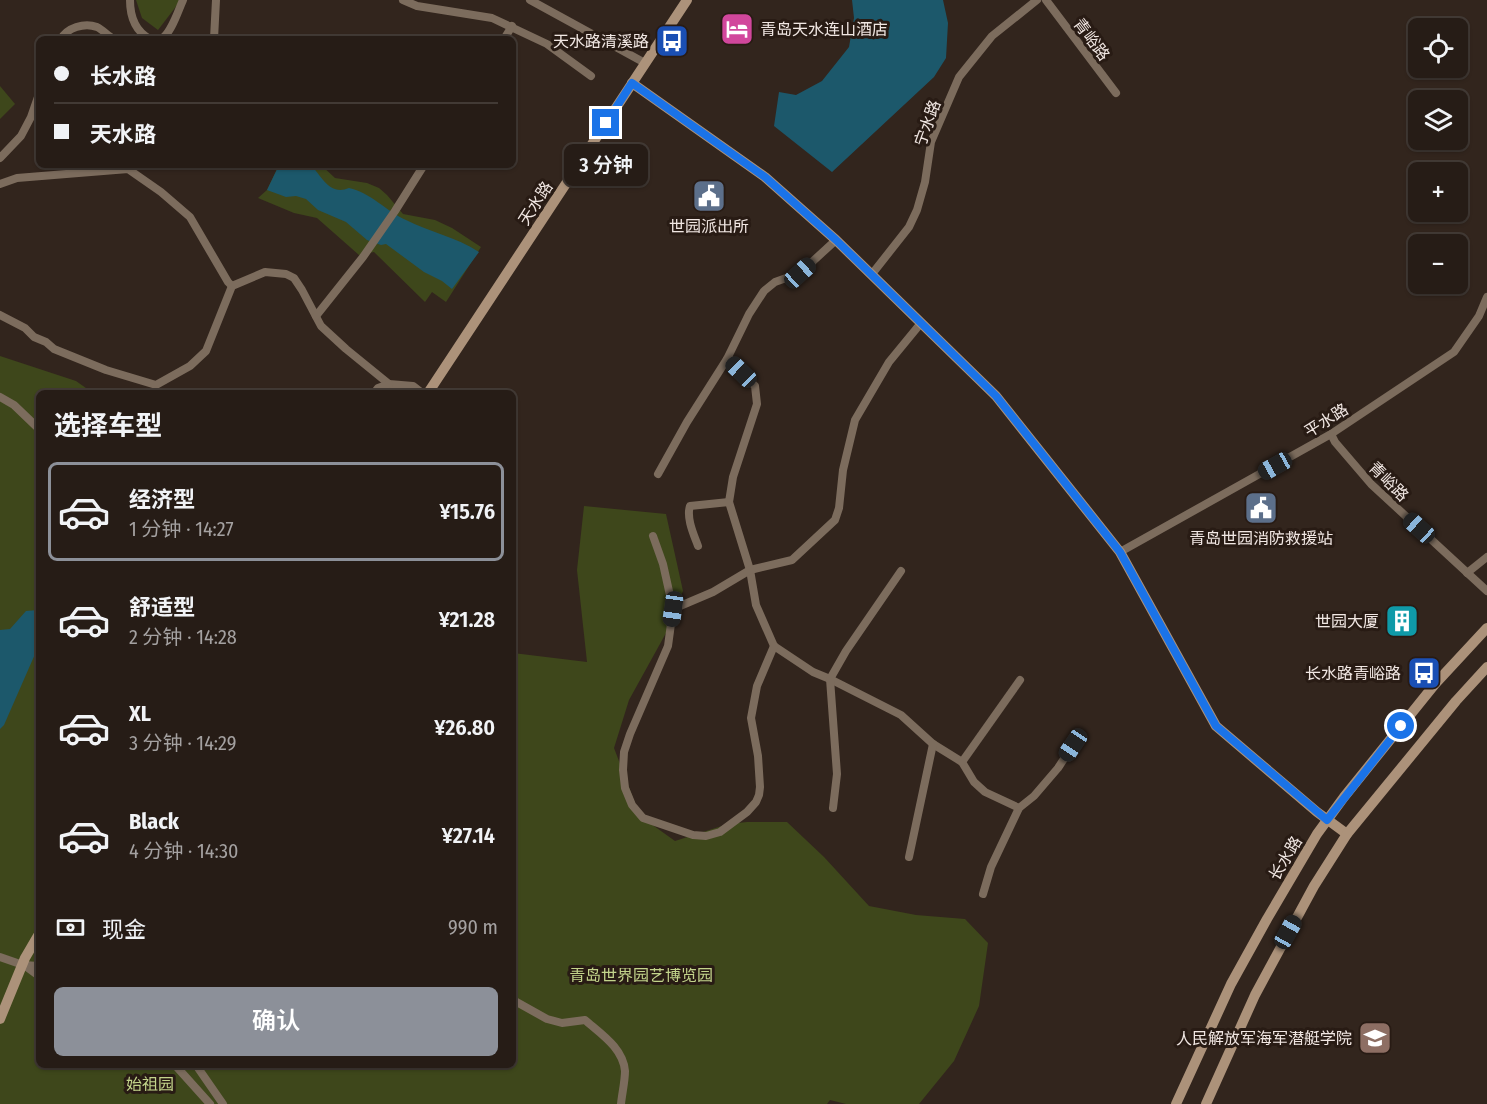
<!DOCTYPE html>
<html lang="zh">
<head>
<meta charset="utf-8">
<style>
	body { margin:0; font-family:"Fira Sans Condensed","Noto Sans SC",sans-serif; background:#322923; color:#f1f3f6; height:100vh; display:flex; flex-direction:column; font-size:22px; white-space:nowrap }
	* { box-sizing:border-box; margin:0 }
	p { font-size:20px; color:#a4a1a1 }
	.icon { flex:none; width:33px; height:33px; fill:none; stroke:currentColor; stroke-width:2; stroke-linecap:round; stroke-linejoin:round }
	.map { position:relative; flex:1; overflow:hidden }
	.panel { position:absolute; left:36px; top:390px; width:480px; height:678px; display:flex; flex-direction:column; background:#261c16; border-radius:9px; box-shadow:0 2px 4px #0004,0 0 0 2px #423a35 }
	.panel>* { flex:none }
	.banner { position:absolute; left:36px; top:36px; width:480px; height:132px; border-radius:9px; box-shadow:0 2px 4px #0004,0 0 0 2px #423a35; display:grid; align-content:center; height:132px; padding:0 18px; background:#261c16 }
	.controls { position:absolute; left:1408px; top:18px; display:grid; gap:12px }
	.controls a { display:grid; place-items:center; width:60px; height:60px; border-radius:9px; background:#261c16; box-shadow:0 2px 4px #0004,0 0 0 2px #423a35; font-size:30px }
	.end { position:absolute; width:27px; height:27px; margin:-14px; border:8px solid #1a73e8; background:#fff; box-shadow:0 0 0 3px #fff }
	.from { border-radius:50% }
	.bubble { position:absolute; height:42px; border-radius:9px; background:#261c16; box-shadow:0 2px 4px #0004,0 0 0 2px #423a35; font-size:20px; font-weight:600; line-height:42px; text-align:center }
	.car { position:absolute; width:18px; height:36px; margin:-18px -9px; border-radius:8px; box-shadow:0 0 4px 2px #0007; background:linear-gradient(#222 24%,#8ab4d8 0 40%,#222 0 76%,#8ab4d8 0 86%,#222 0) }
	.banner b { display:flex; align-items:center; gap:21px; height:57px; font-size:22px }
	.banner b+b { border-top:2px solid #423a35 }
	.banner i { width:15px; height:15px; background:#f1f3f6 }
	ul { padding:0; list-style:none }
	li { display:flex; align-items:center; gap:18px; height:99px; margin:0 12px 9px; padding:0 6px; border:3px solid transparent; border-radius:9px }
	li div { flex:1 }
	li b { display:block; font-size:22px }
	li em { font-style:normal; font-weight:600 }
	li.on { border-color:#8c9099 }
	li>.icon { width:54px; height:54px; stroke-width:1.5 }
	h2 { padding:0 18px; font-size:27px; line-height:72px }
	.pay { display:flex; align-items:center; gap:15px; height:66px; padding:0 18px; font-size:22px }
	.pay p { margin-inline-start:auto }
	.primary-button { display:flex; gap:12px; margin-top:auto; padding:12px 18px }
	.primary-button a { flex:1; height:69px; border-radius:9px; background:#8c9099; color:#fff; font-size:24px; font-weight:600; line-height:69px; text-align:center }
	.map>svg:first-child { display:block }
</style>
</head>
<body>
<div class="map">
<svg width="1487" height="1104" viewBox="0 0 1487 1104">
	<rect width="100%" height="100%" fill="#32251d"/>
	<g fill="#3e471b">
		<polygon points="136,0 181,0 158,30 142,18"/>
		<polygon points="0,86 15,104 0,119"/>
		<polygon points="279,165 321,165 335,178 367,183 379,188 387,195 403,214 435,220 452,228 481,247 446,302 432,292 425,302 374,252 359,255 317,218 294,213 258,198 267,190"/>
		<polygon points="0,356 76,381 93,393 39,393 39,1065 513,1065 513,653 587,662 577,570 584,506 666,514 683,591 666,633 629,700 614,748 640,816 675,841 728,824 747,822 787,822 824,857 869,906 916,915 965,919 988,943 979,1006 954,1061 919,1104 846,1104 830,1100 827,1104 0,1104"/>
	</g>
	<g fill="#1c586b">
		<polygon points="852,0 943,0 948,23 946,58 934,77 832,172 774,126 779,92 796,95 822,81 849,47 854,18"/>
		<path d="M279 165H311C322 177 330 196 349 188 370 192 386 211 406 220 430 232 456 237 479 252L452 289 442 281 424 272 386 244 381 245 367 240 346 222 318 210 306 199 296 196 286 197 267 190Z"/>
		<polygon points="38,610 39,612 39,645 4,725 0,729 0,630 10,629 26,611"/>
	</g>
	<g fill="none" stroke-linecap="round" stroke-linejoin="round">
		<g stroke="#7c6c5d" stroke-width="8">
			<path d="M130 0C130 16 135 31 150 39"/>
			<polyline points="403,0 417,6 492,18 547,44 591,76"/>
			<polyline points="530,0 645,63"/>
			<polyline points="1046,0 1116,93"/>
			<path d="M61 39C67 28 84 22 97 27 103 30 108 36 114 39"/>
			<path d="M161 39C171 34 178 11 183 0"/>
			<polyline points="214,39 216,0"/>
			<polyline points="504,39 512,26"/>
			<polyline points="0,158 21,136 31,117 39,94"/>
			<polyline points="0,184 17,178 128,169 161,192 190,217 228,282 232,286"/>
			<polyline points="872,274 909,227 917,210 925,182 931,142 959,77 992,36 1037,0"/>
			<polyline points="0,315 25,328 34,337 46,342 54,349 106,370 156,385 190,366 206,351 232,286 265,272 286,274 294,278 302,290 321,326 346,349 389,384 413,386 422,393"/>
			<polyline points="316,316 363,257 395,211 424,165"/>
			<polyline points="727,359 755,386 757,404 733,477 729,502 750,570 756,605 774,646 813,672 830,679 901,715 933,744 962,762 974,782 985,792 1019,808"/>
			<polyline points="374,393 378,388 389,384"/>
			<polyline points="0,397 14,405 39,429"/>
			<polyline points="1331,434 1335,442 1371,484 1487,591"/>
			<polyline points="658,474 687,422 727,359 749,314 764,291 775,282 800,273 836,240"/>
			<polyline points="653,536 663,564 673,609 668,646 630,734 624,752 623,770 625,788 632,805 643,818 693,835 706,836 720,832 747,812 756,802 759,795 760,787 758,756 751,718 757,686 774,646"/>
			<path d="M698 546C694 535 686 518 690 506L729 502"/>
			<polyline points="1120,552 1331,434 1454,352 1479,316 1487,297"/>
			<polyline points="1467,573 1487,557"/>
			<polyline points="673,609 713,592 750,570 792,560 835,520 839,508 843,470 855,420 889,362 921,323"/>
			<polyline points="962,762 1020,680"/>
			<polyline points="833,808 837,774 830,679 846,651 901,571"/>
			<polyline points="909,857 933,744"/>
			<polyline points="983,894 991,867 1019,808 1034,796 1058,768 1073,745"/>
			<polyline points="0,957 23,965 39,966"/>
			<polyline points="24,965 39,976"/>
			<path d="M513 1000 547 1019 562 1023 585 1020C601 1034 623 1048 625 1071 625 1081 622 1094 621 1104"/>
			<polyline points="175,1065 210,1104"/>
			<polyline points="196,1065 223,1104"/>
		</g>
		<g stroke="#ac927a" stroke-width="10">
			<polyline points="632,83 765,177 836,240 996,396 1120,552 1216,726 1317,812 1347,834"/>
			<polyline points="428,393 687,0"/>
			<polyline points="0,1019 25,958 39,934"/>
			<polyline points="1176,1104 1231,984 1267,919 1317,834 1344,797 1435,684 1487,628"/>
			<polyline points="1206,1104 1255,995 1314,886 1347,834 1456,701 1487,667"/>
		</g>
	</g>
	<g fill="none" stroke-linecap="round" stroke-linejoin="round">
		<polyline stroke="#1a73e8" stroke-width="8" points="606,123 632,83 765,177 836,240 996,396 1120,552 1216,726 1327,820 1401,726"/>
	</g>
	<defs>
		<g id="hotel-square" transform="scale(1.725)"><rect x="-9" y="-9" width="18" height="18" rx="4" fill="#d1479c" stroke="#281b14"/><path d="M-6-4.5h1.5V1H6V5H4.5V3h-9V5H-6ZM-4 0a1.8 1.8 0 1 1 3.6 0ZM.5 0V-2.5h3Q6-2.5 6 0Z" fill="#fff"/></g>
		<g id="bus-square" transform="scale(1.725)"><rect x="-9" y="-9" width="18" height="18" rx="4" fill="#1a4fb4" stroke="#281b14"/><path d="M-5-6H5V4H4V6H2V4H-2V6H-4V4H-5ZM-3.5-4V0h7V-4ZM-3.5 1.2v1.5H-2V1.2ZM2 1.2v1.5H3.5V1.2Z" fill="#fff"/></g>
		<g id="civic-square" transform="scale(1.725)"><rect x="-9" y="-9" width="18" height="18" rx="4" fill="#5c6f8a" stroke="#281b14"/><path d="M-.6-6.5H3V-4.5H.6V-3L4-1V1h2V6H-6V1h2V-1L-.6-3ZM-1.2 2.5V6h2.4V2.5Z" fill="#fff"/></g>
		<g id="building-square" transform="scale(1.725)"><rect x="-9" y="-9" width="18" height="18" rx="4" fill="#0f9aa8" stroke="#281b14"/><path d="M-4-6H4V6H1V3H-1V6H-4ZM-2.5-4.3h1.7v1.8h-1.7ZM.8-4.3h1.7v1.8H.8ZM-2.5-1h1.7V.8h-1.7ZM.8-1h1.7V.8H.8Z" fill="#fff"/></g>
		<g id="university-square" transform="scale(1.725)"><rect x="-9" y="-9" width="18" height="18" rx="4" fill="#8d6e63" stroke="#281b14"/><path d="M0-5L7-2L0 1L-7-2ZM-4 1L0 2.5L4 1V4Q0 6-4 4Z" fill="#fff"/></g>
	</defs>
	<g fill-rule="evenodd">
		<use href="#hotel-square" x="737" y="29"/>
		<use href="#bus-square" x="672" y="41"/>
		<use href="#civic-square" x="709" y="196"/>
		<use href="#civic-square" x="1261" y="508"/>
		<use href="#building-square" x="1402" y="621"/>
		<use href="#bus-square" x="1424" y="673"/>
		<use href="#university-square" x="1375" y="1038"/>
	</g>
	<g text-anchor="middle" stroke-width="6" stroke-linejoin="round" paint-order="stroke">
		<g font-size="16" fill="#f1e7e3" stroke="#281b14" text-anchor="end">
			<text x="760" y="35" text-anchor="start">青岛天水连山酒店</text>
			<text x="649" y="47">天水路清溪路</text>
			<text x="709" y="232" text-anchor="middle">世园派出所</text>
			<text x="1261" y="544" text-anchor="middle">青岛世园消防救援站</text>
			<text x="1379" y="627">世园大厦</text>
			<text x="1401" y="679">长水路青峪路</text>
			<text x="1352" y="1044">人民解放军海军潜艇学院</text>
		</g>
		<g font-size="16" fill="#f1e7e3" stroke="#281b14">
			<text transform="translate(1092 39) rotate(53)" y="6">青峪路</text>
			<text transform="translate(927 123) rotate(-70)" y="6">宁水路</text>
			<text transform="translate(535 203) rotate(-57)" y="6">天水路</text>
			<text transform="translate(1326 420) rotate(-32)" y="6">平水路</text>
			<text transform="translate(1389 481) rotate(45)" y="6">青峪路</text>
			<text transform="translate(1285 858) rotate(-59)" y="6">长水路</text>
		</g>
		<g font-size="16" fill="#c3d48b" stroke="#281b14">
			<text x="641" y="981">青岛世界园艺博览园</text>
			<text x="150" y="1090">始祖园</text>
		</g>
	</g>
</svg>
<div class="controls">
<a><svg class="icon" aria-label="locate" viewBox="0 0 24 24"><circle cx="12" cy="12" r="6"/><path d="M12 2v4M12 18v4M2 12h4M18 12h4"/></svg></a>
<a><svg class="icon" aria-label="layers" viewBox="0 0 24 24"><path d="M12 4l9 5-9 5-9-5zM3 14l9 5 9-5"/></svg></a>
<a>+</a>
<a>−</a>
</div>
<i class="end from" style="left:1401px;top:726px"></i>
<i class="end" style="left:606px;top:123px"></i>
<div class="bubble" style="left:564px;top:144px;width:84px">3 分钟</div>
<i class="car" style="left:800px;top:273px;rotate:48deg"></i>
<i class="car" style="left:741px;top:372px;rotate:314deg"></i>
<i class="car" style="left:1275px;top:466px;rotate:241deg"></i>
<i class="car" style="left:1419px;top:528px;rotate:312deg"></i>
<i class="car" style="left:673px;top:609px;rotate:188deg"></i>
<i class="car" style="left:1073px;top:745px;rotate:214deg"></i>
<i class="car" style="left:1288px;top:932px;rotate:29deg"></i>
<div class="banner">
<b><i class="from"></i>长水路</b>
<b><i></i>天水路</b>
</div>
<section class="panel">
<h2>选择车型</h2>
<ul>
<li class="on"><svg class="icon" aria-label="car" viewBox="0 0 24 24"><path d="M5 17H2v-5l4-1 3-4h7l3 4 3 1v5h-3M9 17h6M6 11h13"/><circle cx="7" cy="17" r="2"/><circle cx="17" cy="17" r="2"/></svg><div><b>经济型</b><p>1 分钟 · 14:27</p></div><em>¥15.76</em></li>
<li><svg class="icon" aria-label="car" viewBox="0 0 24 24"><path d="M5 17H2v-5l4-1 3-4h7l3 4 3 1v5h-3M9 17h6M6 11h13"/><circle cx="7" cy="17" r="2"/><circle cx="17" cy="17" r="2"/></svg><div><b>舒适型</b><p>2 分钟 · 14:28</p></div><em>¥21.28</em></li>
<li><svg class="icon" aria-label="car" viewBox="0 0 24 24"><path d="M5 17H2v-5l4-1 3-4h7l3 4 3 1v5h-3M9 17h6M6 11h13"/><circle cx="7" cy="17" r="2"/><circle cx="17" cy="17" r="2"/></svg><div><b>XL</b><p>3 分钟 · 14:29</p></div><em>¥26.80</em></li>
<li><svg class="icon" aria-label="car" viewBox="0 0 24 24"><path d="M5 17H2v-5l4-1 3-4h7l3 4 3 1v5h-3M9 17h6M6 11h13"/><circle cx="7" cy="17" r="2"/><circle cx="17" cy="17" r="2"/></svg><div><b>Black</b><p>4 分钟 · 14:30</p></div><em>¥27.14</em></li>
</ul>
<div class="pay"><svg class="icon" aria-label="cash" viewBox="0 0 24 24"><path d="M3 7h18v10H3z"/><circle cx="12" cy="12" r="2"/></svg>现金<p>990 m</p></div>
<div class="primary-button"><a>确认</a></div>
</section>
</div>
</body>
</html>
